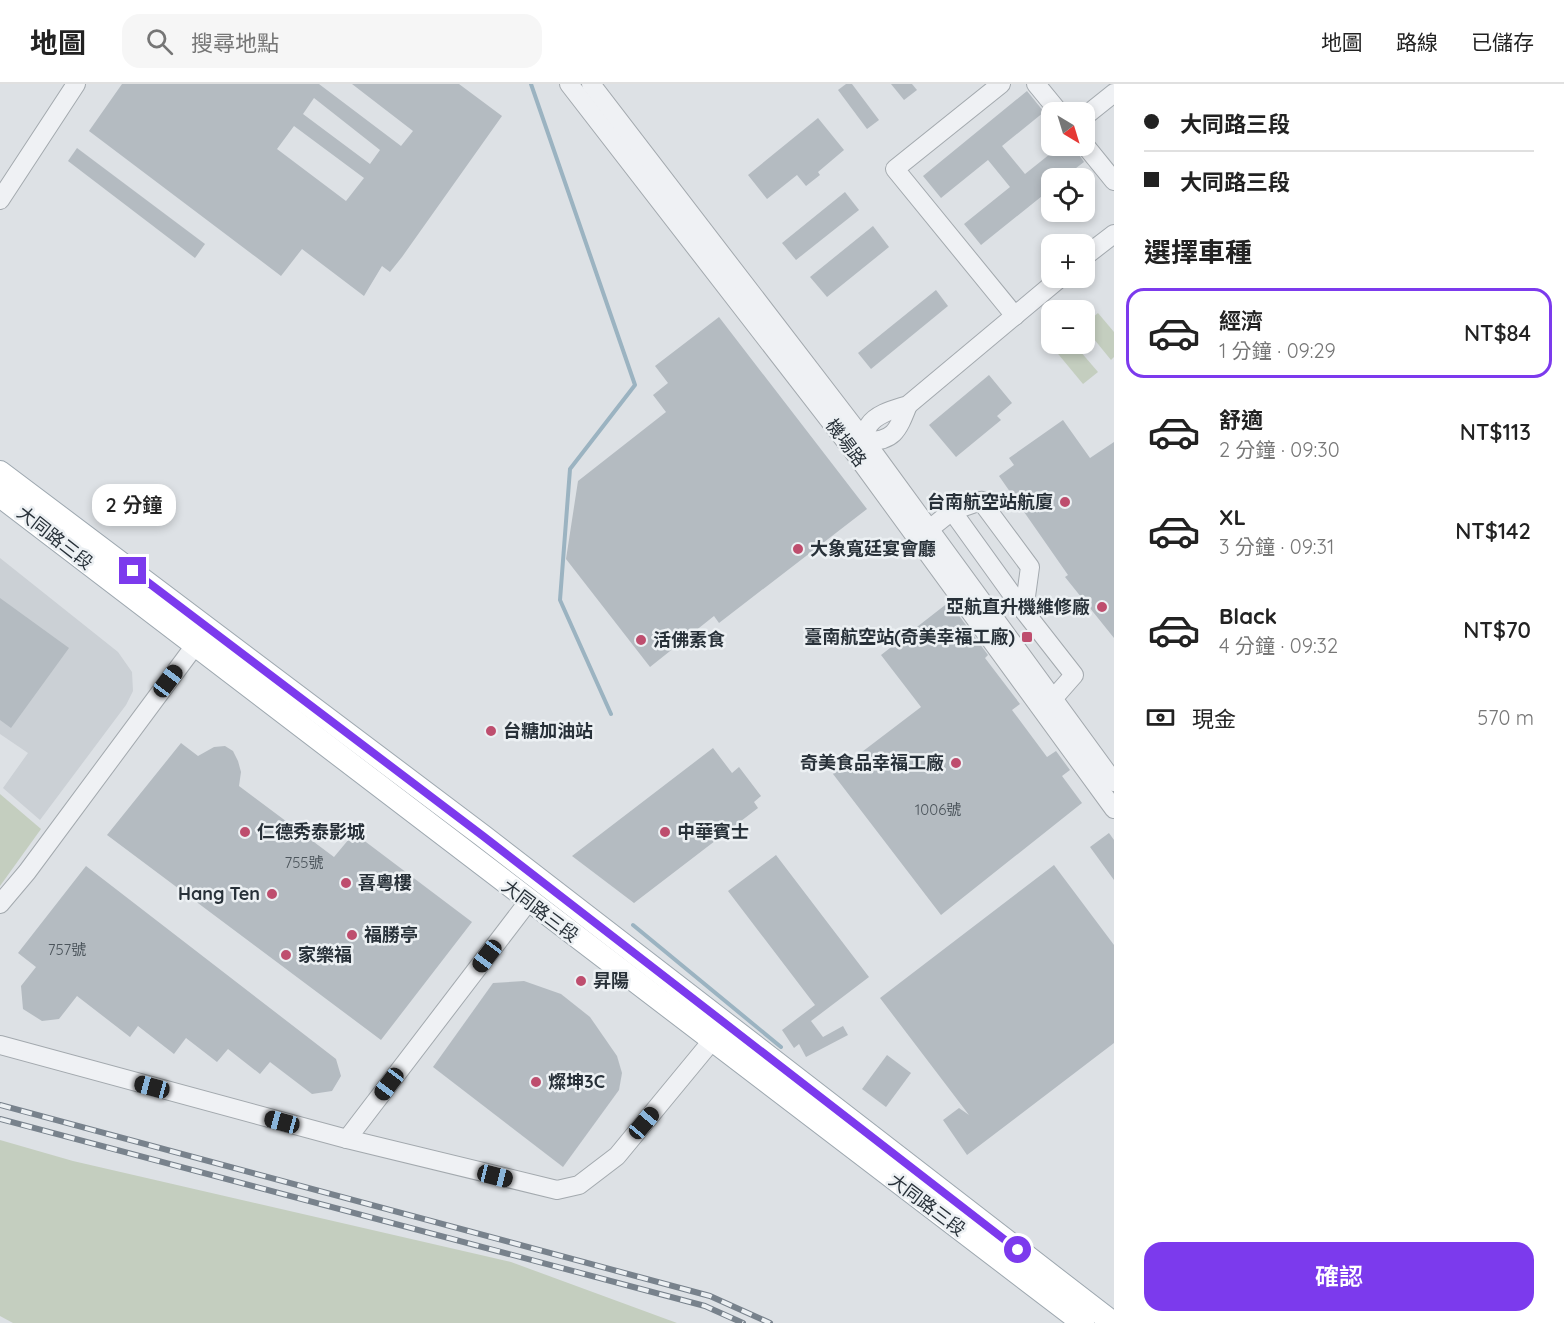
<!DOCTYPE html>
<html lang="zh-TW">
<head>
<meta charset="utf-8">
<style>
	body { margin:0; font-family:Quicksand,"Noto Sans TC",sans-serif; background:#f6f6f6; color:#222; height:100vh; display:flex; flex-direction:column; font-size:22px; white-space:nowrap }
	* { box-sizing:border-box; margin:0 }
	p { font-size:20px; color:#767676 }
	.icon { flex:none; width:33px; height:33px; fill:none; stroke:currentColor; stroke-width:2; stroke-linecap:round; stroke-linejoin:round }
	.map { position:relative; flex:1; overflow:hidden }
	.details { display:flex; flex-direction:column; background:#fff; width:450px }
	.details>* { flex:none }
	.banner { display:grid; align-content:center; height:132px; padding:0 30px; background:#fff }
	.needle { width:39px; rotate:142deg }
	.tools { position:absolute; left:1041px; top:18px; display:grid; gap:12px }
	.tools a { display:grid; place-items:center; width:54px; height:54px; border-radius:12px; background:#fff; box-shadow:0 3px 9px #0003; font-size:30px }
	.end { position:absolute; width:27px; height:27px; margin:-14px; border:8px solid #7c3aed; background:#fff; box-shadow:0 0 0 3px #fff }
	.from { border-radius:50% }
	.bubble { position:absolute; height:42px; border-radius:18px; background:#fff; box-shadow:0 3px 9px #0003; font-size:20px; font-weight:600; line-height:42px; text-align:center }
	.car { position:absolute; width:18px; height:36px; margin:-18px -9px; border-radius:8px; box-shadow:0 0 4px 2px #0007; background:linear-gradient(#222 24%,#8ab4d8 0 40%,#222 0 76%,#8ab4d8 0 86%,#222 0) }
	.banner b { display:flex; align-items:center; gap:21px; height:57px; font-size:22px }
	.banner b+b { border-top:2px solid #e0e0e0 }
	.banner i { width:15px; height:15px; background:#222 }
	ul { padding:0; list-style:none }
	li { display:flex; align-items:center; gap:18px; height:90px; margin:0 12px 9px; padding:0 18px; border:3px solid transparent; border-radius:18px }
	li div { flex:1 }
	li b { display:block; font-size:22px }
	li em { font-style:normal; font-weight:600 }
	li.current { border-color:#7c3aed }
	li>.icon { width:54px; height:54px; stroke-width:1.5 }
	h2 { padding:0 30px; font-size:27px; line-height:72px }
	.pay { display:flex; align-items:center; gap:15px; height:66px; padding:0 30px; font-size:22px }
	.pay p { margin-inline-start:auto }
	.action { display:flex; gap:12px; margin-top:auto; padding:12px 30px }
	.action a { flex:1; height:69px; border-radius:18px; background:#7c3aed; color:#fff; font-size:24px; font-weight:600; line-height:69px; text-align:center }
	header { display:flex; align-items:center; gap:36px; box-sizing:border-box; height:84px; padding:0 30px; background:#fff; border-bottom:2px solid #e0e0e0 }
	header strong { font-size:28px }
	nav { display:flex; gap:33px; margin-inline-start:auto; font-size:21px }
	.search { width:420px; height:54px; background:#f6f6f6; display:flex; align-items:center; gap:15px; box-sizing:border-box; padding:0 21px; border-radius:18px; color:#767676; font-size:22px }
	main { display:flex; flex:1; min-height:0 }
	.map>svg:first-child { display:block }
</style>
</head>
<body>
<header>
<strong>地圖</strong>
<div class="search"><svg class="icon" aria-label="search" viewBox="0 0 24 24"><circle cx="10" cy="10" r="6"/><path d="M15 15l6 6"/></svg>搜尋地點</div>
<nav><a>地圖</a><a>路線</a><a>已儲存</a></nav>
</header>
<main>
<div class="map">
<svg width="1114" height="1239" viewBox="0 0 1114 1239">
	<rect width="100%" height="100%" fill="#dde1e5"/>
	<polygon fill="#cbd0d5" points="0,474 118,568 132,588 133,607 126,621 40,736 3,704 28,669 0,650"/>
	<g fill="#c4cebf">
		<polygon points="1098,229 1114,248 1114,273 1111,276 1085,244 1085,240"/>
		<polygon points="1061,260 1074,260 1098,288 1083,300 1054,265"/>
		<polygon points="0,710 41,745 0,802"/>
		<polygon points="0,1056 73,1077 511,1178 677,1239 13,1239 0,1232"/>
	</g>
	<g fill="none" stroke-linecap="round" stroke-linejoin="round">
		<g stroke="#9bb3c1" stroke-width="4">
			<polyline points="531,0 635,301 570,385 560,516 611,630"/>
			<polyline points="633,841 781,963"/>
		</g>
	</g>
	<g fill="#b4bbc1" fill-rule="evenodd">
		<path d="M122 0H319L401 62 413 47 352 0H459L502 32 402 173 390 188 382 182 364 212 302 165 281 192 89 47ZM314 14 380 66 370 80 303 30ZM294 42 364 94 346 117 277 65Z"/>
		<polygon points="846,0 852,0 879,36 867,45 838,6"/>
		<polygon points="891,0 912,0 917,6 904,16"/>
		<polygon points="1027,7 1044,28 1002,62 1025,90 1060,62 1073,62 1084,78 1063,94 1052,94 1052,104 981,161 964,140 1010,103 988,76 941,114 923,92"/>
		<polygon points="818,34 844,66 818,88 820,91 806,102 797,91 767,115 748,91"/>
		<polygon points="77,64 205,160 195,174 68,77"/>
		<polygon points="845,108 859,126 796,176 782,159"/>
		<polygon points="873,142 889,163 827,213 810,193"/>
		<polygon points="936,206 948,222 871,285 858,269"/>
		<polygon points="719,233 867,425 719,539 714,532 650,583 566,475 578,397 666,328 653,311 668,299 655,282"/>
		<polygon points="989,291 1012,319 997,332 1001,336 956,373 929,341"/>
		<polygon points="1063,336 1090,374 1114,358 1114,554 1065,493 1068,491 999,392 1014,381 1009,374"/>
		<polygon points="0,514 69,564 11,644 0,636"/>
		<polygon points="949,518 988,571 985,574 1020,620 1012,626 1047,673 1056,667 1070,686 1062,692 1082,719 941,831 833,690 921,623 881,571"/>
		<polygon points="181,659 198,672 214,663 225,662 233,667 238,677 241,688 239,702 334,773 354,749 472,838 381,956 107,751"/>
		<polygon points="713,664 732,689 739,683 761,712 754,718 758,724 634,819 572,772"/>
		<polygon points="1109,749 1114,756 1114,796 1090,763"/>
		<polygon points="776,771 869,893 811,937 823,953 843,942 848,951 806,973 799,960 794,964 782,946 815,921 728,807"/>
		<polygon points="1054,781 1114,861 1114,959 967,1071 943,1036 959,1024 969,1031 880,914"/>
		<polygon points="86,782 336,975 341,992 332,1007 312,1010 270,978 260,990 228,965 217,978 186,954 174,970 138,942 130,953 77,912 59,935 42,937 23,925 21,902 36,883 18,869"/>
		<polygon points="524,897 561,910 590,933 617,972 622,989 619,1006 563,1083 433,983 493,899"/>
		<polygon points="887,971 911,989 886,1023 862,1005"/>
	</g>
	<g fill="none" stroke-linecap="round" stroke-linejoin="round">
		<g stroke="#a3a9ae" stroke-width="20">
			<g id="minor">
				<polyline points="569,0 853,367 1114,725"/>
				<polyline points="591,0 865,357 1114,698"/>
				<polyline points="1001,0 895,85 1015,232"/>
				<polyline points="1036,0 1059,28"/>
				<polyline points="1084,33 1114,9"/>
				<polyline points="1084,60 1114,97"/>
				<polyline points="0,116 76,0"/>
				<polyline points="1084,173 1114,150"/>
				<path d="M865 357C894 358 898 346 908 321"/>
				<path d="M859 362C867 355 864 349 869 341 877 329 896 325 908 321L1060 194"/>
				<polyline points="952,427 1024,527"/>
				<polyline points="922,451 952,427 981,417 1030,483 1024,527 1074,591 1045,624"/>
				<polyline points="0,820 27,788 202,552"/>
				<polyline points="0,961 347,1055 557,1106 579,1101 617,1072 720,947"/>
				<polyline points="347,1055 528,818"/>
			</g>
		</g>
		<g stroke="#9da7af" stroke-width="24">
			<g id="major">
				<polyline points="0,388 483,752 1113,1239"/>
				<polyline points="0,412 1083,1239"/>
			</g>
		</g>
		<use href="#minor" stroke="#eff1f4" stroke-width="18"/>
		<use href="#major" stroke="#fff" stroke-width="22"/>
		<g stroke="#78828c" stroke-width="6">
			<g id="rail">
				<polyline points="0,1021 710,1212 770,1239"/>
				<polyline points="0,1035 705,1222 743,1239"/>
			</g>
		</g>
		<use href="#rail" stroke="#ecf0f3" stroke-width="4" stroke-dasharray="11" stroke-linecap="butt"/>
	</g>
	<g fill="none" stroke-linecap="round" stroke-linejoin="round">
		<polyline stroke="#7c3aed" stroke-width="8" points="133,487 483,752 1018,1166"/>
	</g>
	<g fill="#be4e6e" stroke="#ecf0f3" stroke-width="2">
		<circle cx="1065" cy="418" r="6"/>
		<circle cx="798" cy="465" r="6"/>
		<circle cx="1102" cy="523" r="6"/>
		<rect x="1021" y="547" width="12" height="12" rx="3"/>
		<circle cx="641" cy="556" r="6"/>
		<circle cx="491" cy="647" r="6"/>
		<circle cx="956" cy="679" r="6"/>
		<circle cx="245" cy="748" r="6"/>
		<circle cx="665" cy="748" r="6"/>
		<circle cx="346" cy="799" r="6"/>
		<circle cx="272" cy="810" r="6"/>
		<circle cx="352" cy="851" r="6"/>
		<circle cx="286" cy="871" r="6"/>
		<circle cx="581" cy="897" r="6"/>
		<circle cx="536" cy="998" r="6"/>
	</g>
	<g text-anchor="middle" stroke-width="5" stroke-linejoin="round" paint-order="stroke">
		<g font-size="15" fill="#4b545b">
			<text x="938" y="731">1006號</text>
			<text x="304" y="784">755號</text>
			<text x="67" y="871">757號</text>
		</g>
		<g font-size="18" fill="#283139" stroke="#ecf0f3">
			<text transform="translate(846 359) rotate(53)" y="6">機場路</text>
			<text transform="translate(55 454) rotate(38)" y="6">大同路三段</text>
			<text transform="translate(540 827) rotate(37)" y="6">大同路三段</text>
			<text transform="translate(927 1121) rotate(37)" y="6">大同路三段</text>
		</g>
		<g font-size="18" font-weight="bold" fill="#283139" stroke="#ecf0f3" text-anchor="start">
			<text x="1053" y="424" text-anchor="end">台南航空站航廈</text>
			<text x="810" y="471">大象寬廷宴會廳</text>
			<text x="1090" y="529" text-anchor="end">亞航直升機維修廠</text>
			<text x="1015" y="559" text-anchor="end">臺南航空站(奇美幸福工廠)</text>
			<text x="653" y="562">活佛素食</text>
			<text x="503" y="653">台糖加油站</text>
			<text x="944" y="685" text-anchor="end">奇美食品幸福工廠</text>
			<text x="257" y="754">仁德秀泰影城</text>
			<text x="677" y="754">中華賓士</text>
			<text x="358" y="805">喜粵樓</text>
			<text x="260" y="816" text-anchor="end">Hang Ten</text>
			<text x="364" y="857">福勝亭</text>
			<text x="298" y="877">家樂福</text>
			<text x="593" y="903">昇陽</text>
			<text x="548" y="1004">燦坤3C</text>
		</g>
	</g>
</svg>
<div class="tools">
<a><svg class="needle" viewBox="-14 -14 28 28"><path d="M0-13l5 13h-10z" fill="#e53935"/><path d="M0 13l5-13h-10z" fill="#767676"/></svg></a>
<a><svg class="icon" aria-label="locate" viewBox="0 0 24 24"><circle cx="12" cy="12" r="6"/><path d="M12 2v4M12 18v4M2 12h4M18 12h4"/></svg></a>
<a>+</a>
<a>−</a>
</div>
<i class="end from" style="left:1018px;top:1166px"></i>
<i class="end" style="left:133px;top:487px"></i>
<div class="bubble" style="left:92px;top:400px;width:84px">2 分鐘</div>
<i class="car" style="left:168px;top:597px;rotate:37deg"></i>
<i class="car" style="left:487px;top:872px;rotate:217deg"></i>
<i class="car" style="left:389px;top:1000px;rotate:217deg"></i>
<i class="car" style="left:152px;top:1003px;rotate:285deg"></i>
<i class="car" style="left:282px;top:1038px;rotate:285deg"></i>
<i class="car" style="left:644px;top:1039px;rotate:40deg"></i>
<i class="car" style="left:495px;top:1092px;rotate:104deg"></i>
</div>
<section class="details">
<div class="banner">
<b><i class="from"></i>大同路三段</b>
<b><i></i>大同路三段</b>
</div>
<h2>選擇車種</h2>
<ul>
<li class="current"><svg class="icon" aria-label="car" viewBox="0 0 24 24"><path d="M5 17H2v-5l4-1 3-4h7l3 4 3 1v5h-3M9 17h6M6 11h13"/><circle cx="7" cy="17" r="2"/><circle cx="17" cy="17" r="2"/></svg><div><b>經濟</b><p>1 分鐘 · 09:29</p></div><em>NT$84</em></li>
<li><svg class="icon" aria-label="car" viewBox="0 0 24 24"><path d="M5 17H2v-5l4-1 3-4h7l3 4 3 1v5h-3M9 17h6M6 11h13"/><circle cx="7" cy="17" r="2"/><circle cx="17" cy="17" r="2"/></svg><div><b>舒適</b><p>2 分鐘 · 09:30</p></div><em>NT$113</em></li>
<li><svg class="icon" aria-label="car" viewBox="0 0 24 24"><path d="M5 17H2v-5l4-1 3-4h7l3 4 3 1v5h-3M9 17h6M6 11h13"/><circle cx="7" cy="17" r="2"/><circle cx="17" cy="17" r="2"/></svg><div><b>XL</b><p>3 分鐘 · 09:31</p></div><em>NT$142</em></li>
<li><svg class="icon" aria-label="car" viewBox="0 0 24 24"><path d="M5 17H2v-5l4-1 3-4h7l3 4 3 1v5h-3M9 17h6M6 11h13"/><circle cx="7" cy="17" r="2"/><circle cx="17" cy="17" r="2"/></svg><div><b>Black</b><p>4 分鐘 · 09:32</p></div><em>NT$70</em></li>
</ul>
<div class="pay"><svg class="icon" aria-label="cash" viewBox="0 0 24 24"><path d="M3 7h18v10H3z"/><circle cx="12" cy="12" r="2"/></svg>現金<p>570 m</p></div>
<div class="action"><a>確認</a></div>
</section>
</main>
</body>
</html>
